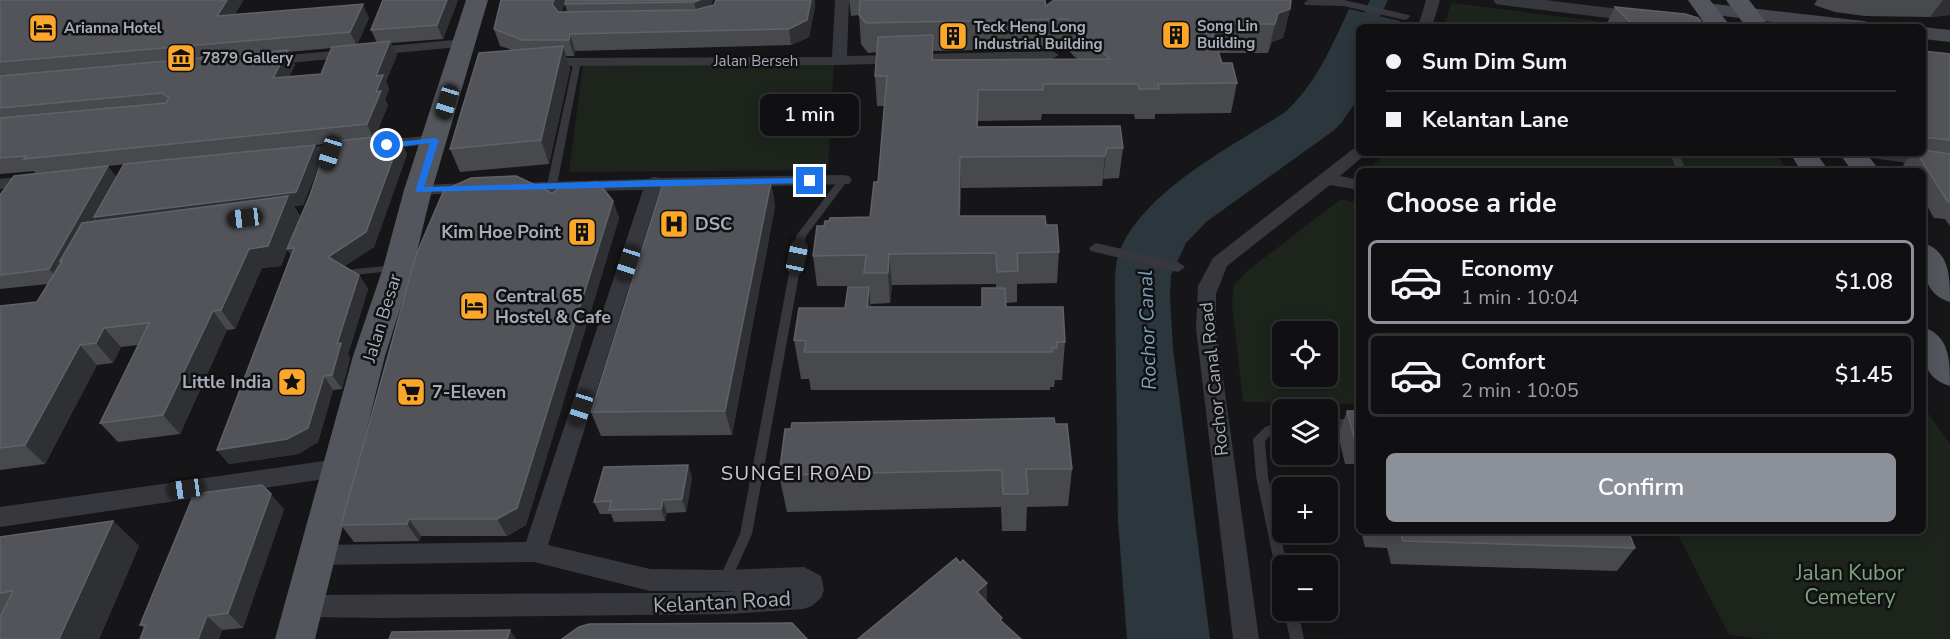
<!DOCTYPE html>
<html lang="en">
<head>
<meta charset="utf-8">
<style>
	body { margin:0; font-family:"Nunito Sans",sans-serif; background:#1e1e20; color:#f1f3f6; height:100vh; display:flex; flex-direction:column; font-size:22px; white-space:nowrap }
	* { box-sizing:border-box; margin:0 }
	p { font-size:20px; color:#9c9d9f }
	.icon { flex:none; width:33px; height:33px; fill:none; stroke:currentColor; stroke-width:2; stroke-linecap:round; stroke-linejoin:round }
	.map { position:relative; flex:1; overflow:hidden }
	.drawer { position:absolute; left:1356px; top:168px; width:570px; height:366px; display:flex; flex-direction:column; background:#101012; border-radius:9px; box-shadow:0 3px 15px #0003,0 0 0 2px #303032 }
	.drawer>* { flex:none }
	.guide { position:absolute; left:1356px; top:24px; width:570px; height:132px; border-radius:9px; box-shadow:0 3px 15px #0003,0 0 0 2px #303032; display:grid; align-content:center; height:132px; padding:0 30px; background:#101012 }
	.buttons { position:absolute; left:1272px; top:321px; display:grid; gap:12px }
	.buttons a { display:grid; place-items:center; width:66px; height:66px; border-radius:9px; background:#101012; box-shadow:0 3px 15px #0003,0 0 0 2px #303032; font-size:30px }
	.end { position:absolute; width:27px; height:27px; margin:-14px; border:8px solid #1a73e8; background:#fff; box-shadow:0 0 0 3px #fff }
	.from { border-radius:50% }
	.bubble { position:absolute; height:42px; border-radius:9px; background:#101012; box-shadow:0 3px 15px #0003,0 0 0 2px #303032; font-size:20px; font-weight:600; line-height:42px; text-align:center }
	.car { position:absolute; width:18px; height:36px; margin:-18px -9px; border-radius:8px; box-shadow:0 0 4px 2px #0007; background:linear-gradient(#222 24%,#8ab4d8 0 40%,#222 0 76%,#8ab4d8 0 86%,#222 0) }
	.guide b { display:flex; align-items:center; gap:21px; height:57px; font-size:22px }
	.guide b+b { border-top:2px solid #303032 }
	.guide i { width:15px; height:15px; background:#f1f3f6 }
	ul { padding:0; list-style:none }
	li { display:flex; align-items:center; gap:18px; height:84px; margin:0 12px 9px; padding:0 18px; border:3px solid #303032; border-radius:9px }
	li div { flex:1 }
	li b { display:block; font-size:22px }
	li em { font-style:normal; font-weight:600 }
	li.active { border-color:#8c9099 }
	li>.icon { width:54px; height:54px; stroke-width:1.5 }
	h2 { padding:0 30px; font-size:27px; line-height:72px }
	.primary-button { display:flex; gap:12px; margin-top:auto; padding:12px 30px }
	.primary-button a { flex:1; height:69px; border-radius:9px; background:#8c9099; color:#fff; font-size:24px; font-weight:600; line-height:69px; text-align:center }
	.map>svg:first-child { display:block }
</style>
</head>
<body>
<div class="map">
<svg width="1950" height="639" viewBox="0 0 1950 639">
	<rect width="100%" height="100%" fill="#161618"/>
	<g fill="#1c241c" fill-rule="evenodd">
		<polygon points="1452,3 1603,22 1604,27 1443,27"/>
		<polygon points="834,62 828,170 569,172 583,65"/>
		<polygon points="1386,153 1776,153 1788,171 1382,171 1369,169"/>
		<path d="M1341 199 1359 203V404L1243 402 1232 304 1234 285 1247 271ZM1282 332H1328V376H1282Z"/>
		<polygon points="1923,406 1950,444 1950,639 1762,639 1729,635 1676,531 1923,531"/>
	</g>
	<path fill="#2b373d" d="M1349 9 1400 21 1397 27H1359V97L1342 122 1333 131 1206 222 1186 243 1171 275 1170 295 1173 349 1210 639H1127L1118 521 1115 289C1115 278 1115 267 1118 256 1138 194 1232 146 1284 113 1315 86 1332 46 1349 9Z"/>
	<g fill="none" stroke-linecap="round" stroke-linejoin="round">
		<polygon fill="#2b373d" fill-rule="evenodd" points="1370,0 1388,0 1375,27 1359,27 1359,30 1357,27"/>
		<g fill="#37383e" fill-rule="evenodd">
			<polygon points="574,60 577,60 581,62 557,185 552,188 547,185"/>
			<polygon points="1670,153 1678,153 1687,171 1677,171"/>
			<polygon points="843,177 848,180 806,236 752,534 729,585 724,587 719,585 718,581 740,534 796,236 840,178"/>
			<polygon points="396,265 400,266 401,268 400,270 345,276 340,273 345,270"/>
			<rect x="1328" y="419" width="31" height="10"/>
			<polygon points="1282,421 1282,430 1273,433 1265,441 1268,476 1287,566 1282,566 1282,578 1277,576 1276,572 1256,476 1253,439 1265,427"/>
			<polygon points="1284,610 1298,610 1304,639 1290,639"/>
		</g>
		<g fill="#37383e" fill-rule="evenodd">
			<polygon points="1308,0 1344,0 1409,15 1410,17 1405,20 1343,6 1305,5 1304,3"/>
			<polygon points="1096,243 1178,262 1185,267 1178,272 1091,251 1089,248"/>
		</g>
		<g fill="#37383e" fill-rule="evenodd">
			<polygon points="835,0 849,0 847,56 1052,51 1059,55 1052,59 839,65 542,66 535,62 542,58 832,57"/>
			<polygon points="1426,0 1440,0 1432,27 1418,27"/>
			<polygon points="465,39 472,43 470,46 267,65 260,61 267,57"/>
			<polygon points="435,135 443,140 441,143 292,159 284,154 292,149"/>
			<polygon points="1359,148 1359,153 1367,153 1340,176 1359,180 1359,190 1330,185 1227,266 1216,294 1216,328 1259,639 1233,639 1196,328 1198,286 1213,258 1353,149"/>
			<polygon points="1864,153 1908,153 1950,159 1950,169 1872,158"/>
			<polygon points="33,175 39,176 42,180 39,184 0,189 0,179"/>
			<path d="M843 175 849 176 852 180 849 184 660 189 548 545 650 569 724 570 804 567 821 576 824 590 821 598 812 606 803 609 729 614 380 618 305 617 296 614 293 606 296 598 305 595 655 593C682 593 710 593 737 591H650L534 562 316 565 308 562 304 555 308 548 316 545 526 542 643 190 511 192 505 191 502 187 505 183 648 179 654 177 660 178Z"/>
			<polygon points="473,183 479,184 482,188 479,192 418,195 412,194 409,190 412,186 418,185"/>
			<polygon points="338,459 346,462 349,468 346,474 338,477 0,527 0,507"/>
		</g>
		<polygon fill="#37383e" fill-rule="evenodd" points="1493,0 1545,0 1717,21 1723,22 1726,26 1682,27 1502,5 1496,4"/>
		<g fill="#45484e" fill-rule="evenodd">
			<polygon points="1706,3 1864,21 1871,23 1874,27 1812,27 1699,13 1696,9 1699,5"/>
			<polygon points="1923,27 1950,30 1950,42 1923,39"/>
		</g>
		<g fill="#53565d" fill-rule="evenodd">
			<polygon points="466,0 488,0 432,190 413,268 385,356 315,639 275,639 353,356 383,268 404,190"/>
			<polygon points="1688,0 1710,0 1731,27 1707,27"/>
			<polygon points="1726,0 1749,0 1770,27 1746,27"/>
			<polygon points="1790,153 1816,153 1829,171 1801,171"/>
			<polygon points="1839,153 1866,153 1880,171 1852,171"/>
			<path d="M1923 243C1950 251 1950 277 1950 302 1922 294 1923 267 1923 243Z"/>
			<path d="M1923 327C1950 336 1950 360 1950 386 1920 377 1923 353 1923 327Z"/>
		</g>
	</g>
	<g fill="#47494d" fill-rule="evenodd">
		<path d="M0 0 235 14 369 18 357 44 377 43 371 30 458 0 443 39 391 43 397 55 386 81 389 89 385 100 388 105 375 137 407 154 374 247 344 266 359 275 368 289 348 354 350 358 342 389 333 390 318 442 298 454 229 464 217 450 291 255 287 249 310 195 327 144 315 145 322 158 303 205 294 206 300 216 281 266 262 268 235 329 227 330 180 434 118 442 100 423 138 345 121 347 113 363 97 365 45 464 0 470V306L37 302 48 284 0 289V195L116 177 180 159 35 173 34 171 0 174ZM332 48 321 74 289 77 295 65 288 52Z"/>
		<path d="M501 0H713L711 5 815 6 809 37 791 45 575 51 574 56H566L570 69 549 164 460 172 450 149 512 50 500 46 494 29ZM565 4 567 12H561Z"/>
		<path d="M849 0H1045L1046 6 1290 9 1283 38 1272 42 1268 53H1218L1222 63 1237 83 1231 113 1155 114V119H1135L1134 114H1042L1041 120 978 121V127L1123 148 1119 178 1103 179 1102 186 961 188 960 216 1046 225 1059 252 1057 283 1017 284V302L1006 303V307L1065 342 1062 380H1055L1054 387H1050V390H811L809 379H801L794 340 845 308 866 287V286H817L813 256 824 226 870 217 878 182 884 106H877L875 76 877 52 868 53 861 44 859 15 851 16ZM1066 48 1077 59 934 60 933 51ZM996 284V288L981 307H871V304L890 303 892 285Z"/>
		<polygon points="1817,0 1950,0 1950,15 1930,17 1865,16 1835,12 1814,5"/>
		<polygon points="1615,7 1703,27 1609,27 1606,25"/>
		<polygon points="1923,51 1950,54 1950,226 1945,219 1934,218 1923,199 1923,171 1907,171 1903,165 1912,153 1923,153"/>
		<polygon points="771,182 775,206 732,435 601,436 591,412"/>
		<polygon points="552,193 613,201 619,218 526,525 507,536 421,536 419,541 354,542 341,525"/>
		<polygon points="1347,411 1359,411 1359,464 1345,464 1338,435"/>
		<polygon points="1055,424 1072,469 1068,506 1027,507 1026,531 1002,531 1001,507 787,512 779,475 791,429"/>
		<polygon points="688,465 692,478 686,512 667,513 665,521 614,522 611,514 600,514 594,502"/>
		<polygon points="284,509 243,628 222,630 219,639 140,639 144,628 140,625"/>
		<polygon points="113,521 139,546 99,639 0,639 0,537"/>
		<polygon points="1361,531 1628,531 1635,548 1617,571 1391,564 1387,548 1365,547"/>
	</g>
	<g fill="#2f3033">
		<polygon points="227,0 244,0 225,30 217,16"/>
		<polygon points="447,0 458,0 443,39 437,25"/>
		<polygon points="554,0 567,0 557,20 552,4"/>
		<polygon points="700,0 713,0 707,15 698,18 694,2"/>
		<polygon points="811,0 815,0 815,6 809,37 791,45 789,29"/>
		<polygon points="1943,0 1950,0 1950,15 1930,17"/>
		<polygon points="363,4 369,18 357,46 350,32"/>
		<polygon points="1290,9 1283,38 1272,42 1268,53 1275,24 1278,13"/>
		<polygon points="570,34 575,51 574,56 569,40"/>
		<polygon points="390,41 397,55 386,81 389,89 385,100 388,105 374,139 367,124 376,92 376,76"/>
		<polygon points="563,46 570,69 549,164 541,140"/>
		<polygon points="288,50 295,65 281,92 273,78"/>
		<polygon points="400,139 407,154 374,247 336,272 328,257"/>
		<polygon points="315,145 322,158 303,205 294,206 300,216 281,266 262,268 235,329 221,310 104,230 95,219 68,268 62,261 60,261 67,269 60,282 49,269 108,166 118,179"/>
		<polygon points="1107,148 1103,179 1102,186 1105,156"/>
		<polygon points="960,157 961,188 959,247 959,216"/>
		<polygon points="771,182 775,206 732,435 725,411"/>
		<polygon points="613,201 619,218 526,525 507,536 497,519"/>
		<polygon points="294,248 296,264 287,249"/>
		<polygon points="889,254 892,285 890,303 888,273"/>
		<polygon points="359,275 368,289 348,354 350,358 342,389 332,375 337,344"/>
		<polygon points="869,287 873,326 867,307"/>
		<polygon points="213,311 227,330 180,434 163,415"/>
		<polygon points="104,328 121,347 113,363 96,343"/>
		<polygon points="80,345 97,365 45,464 25,445"/>
		<polygon points="324,376 333,390 318,442 298,454 229,464 217,450"/>
		<polygon points="688,465 692,478 686,512 682,499"/>
		<polygon points="271,494 284,509 243,628 228,613"/>
		<polygon points="663,500 667,513 665,521 661,509"/>
		<polygon points="409,519 421,536 419,541 407,524"/>
		<polygon points="113,521 139,546 99,639 59,639"/>
		<polygon points="987,583 987,608 977,592"/>
		<polygon points="207,616 222,630 219,639 198,639"/>
		<polygon points="510,630 516,639 507,639"/>
	</g>
	<g fill="#525459" stroke="#5f6268" stroke-width="1.5">
		<polygon points="0,0 227,0 217,16 363,4 350,32 0,62"/>
		<polygon points="383,0 447,0 437,25 371,30"/>
		<polygon points="501,0 554,0 552,4 558,12 695,10 714,5 716,0 811,0 807,20 789,29 570,34 569,40 522,40 494,29"/>
		<polygon points="566,0 700,0 694,2 565,4"/>
		<polygon points="860,0 1045,0 1046,6 1054,0 1291,0 1290,9 1278,13 1275,24 1209,24 1222,63 1232,63 1237,83 1158,84 1159,89 1139,89 1138,84 1043,84 1043,90 978,90 977,127 1120,126 1123,148 1107,148 1105,156 960,157 959,216 1045,216 1046,225 1057,225 1059,252 1017,253 1018,271 997,272 996,253 889,254 888,273 864,273 866,255 813,256 817,226 824,226 825,221 829,221 830,218 870,217 874,182 878,182 887,76 875,76 878,37 933,35 932,60 1110,59 1068,19 866,23 859,15"/>
		<polygon points="1615,7 1685,14 1698,18 1703,27 1626,27 1632,24"/>
		<polygon points="390,41 376,76 383,75 376,92 381,91 367,124 24,159 26,156 0,158 0,118 166,103 169,98 162,93 0,108 0,76 288,50 273,78 321,74 332,47"/>
		<polygon points="563,46 541,140 450,149 479,53"/>
		<polygon points="1923,51 1950,54 1950,140 1923,137"/>
		<polygon points="393,135 400,139 366,232 328,257 359,275 337,344 341,343 332,375 324,376 308,428 287,439 217,450 294,248 287,249 310,195 328,142"/>
		<polygon points="315,145 296,192 94,217 124,164"/>
		<polygon points="1923,150 1950,154 1950,202 1948,202 1917,153 1923,153"/>
		<polygon points="108,166 49,269 0,275 0,195 14,176"/>
		<polygon points="516,176 552,193 567,184 598,182 613,201 517,508 497,519 409,519 407,524 341,525 416,255 444,190 471,178"/>
		<polygon points="771,182 725,411 591,412 663,183"/>
		<polygon points="288,196 268,246 249,249 221,310 213,311 163,415 100,423 149,323 104,328 96,343 80,345 25,445 0,448 0,306 37,302 62,261 60,261 82,223"/>
		<polygon points="848,287 869,287 867,307 982,307 982,288 1005,288 1006,307 1063,307 1065,342 1057,342 1057,348 1052,348 1053,352 804,352 806,341 794,340 799,308 845,308"/>
		<polygon points="1347,411 1359,411 1359,441 1355,441"/>
		<polygon points="1054,418 1055,424 1067,424 1072,469 1026,469 1028,494 1003,494 1002,470 779,475 785,429 791,429 792,423"/>
		<polygon points="688,465 682,499 663,500 661,509 609,510 611,501 594,502 604,467"/>
		<polygon points="262,485 271,494 228,613 207,616 198,639 140,639 146,624 140,625 194,494"/>
		<polygon points="113,521 59,639 0,639 0,617 13,591 0,593 0,537"/>
		<polygon points="1400,531 1628,531 1635,548 1403,541"/>
		<polygon points="956,558 960,563 963,560 987,583 977,592 1002,618 1000,620 1021,639 858,639"/>
		<polygon points="792,623 807,639 562,639 579,627 589,624"/>
		<polygon points="510,630 507,639 389,639 392,632"/>
	</g>
	<polygon fill="#1a73e8" points="435,138 439,140 424,187 654,180 810,178 814,181 810,183 415,192 430,143 387,148 383,145 387,143"/>
	<defs>
		<g id="hotel-square" transform="scale(1.5)"><rect x="-9" y="-9" width="18" height="18" rx="4" fill="#fda72a" stroke="#111113"/><path d="M-6-4.5h1.5V1H6V5H4.5V3h-9V5H-6ZM-4 0a1.8 1.8 0 1 1 3.6 0ZM.5 0V-2.5h3Q6-2.5 6 0Z" fill="#111"/></g>
		<g id="building-square" transform="scale(1.5)"><rect x="-9" y="-9" width="18" height="18" rx="4" fill="#fda72a" stroke="#111113"/><path d="M-4-6H4V6H1V3H-1V6H-4ZM-2.5-4.3h1.7v1.8h-1.7ZM.8-4.3h1.7v1.8H.8ZM-2.5-1h1.7V.8h-1.7ZM.8-1h1.7V.8H.8Z" fill="#111"/></g>
		<g id="museum-square" transform="scale(1.5)"><rect x="-9" y="-9" width="18" height="18" rx="4" fill="#fda72a" stroke="#111113"/><path d="M0-6L6-3V-2H-6V-3ZM-5-1h2V3h-2ZM-1-1h2V3h-2ZM3-1h2V3H3ZM-6 4H6V6H-6Z" fill="#111"/></g>
		<g id="hospital-square" transform="scale(1.5)"><rect x="-9" y="-9" width="18" height="18" rx="4" fill="#fda72a" stroke="#111113"/><path d="M-5-5h3v3.5h4V-5h3V5h-3V1.5h-4V5h-3Z" fill="#111"/></g>
		<g id="sight-square" transform="scale(1.5)"><rect x="-9" y="-9" width="18" height="18" rx="4" fill="#fda72a" stroke="#111113"/><path d="M0-6L1.8-2.2L6-1.7L2.9 1.2L3.7 5.4L0 3.3L-3.7 5.4L-2.9 1.2L-6-1.7L-1.8-2.2Z" fill="#111"/></g>
		<g id="supermarket-square" transform="scale(1.5)"><rect x="-9" y="-9" width="18" height="18" rx="4" fill="#fda72a" stroke="#111113"/><path d="M-6-5.5h2.5l.6 2H6L4.5 2H-2.5L-4.4-4H-6ZM-1.5 3.2a1.3 1.3 0 1 0 .1 0ZM3 3.2a1.3 1.3 0 1 0 .1 0Z" fill="#111"/></g>
	</defs>
	<g fill-rule="evenodd">
		<use href="#hotel-square" x="43" y="28"/>
		<use href="#building-square" x="1176" y="35"/>
		<use href="#building-square" x="953" y="36"/>
		<use href="#museum-square" x="181" y="58"/>
		<use href="#hospital-square" x="674" y="224"/>
		<use href="#building-square" x="582" y="232"/>
		<use href="#hotel-square" x="474" y="306"/>
		<use href="#sight-square" x="292" y="382"/>
		<use href="#supermarket-square" x="411" y="392"/>
	</g>
	<g text-anchor="middle" stroke-width="5" stroke-linejoin="round" paint-order="stroke">
		<g font-size="15" font-weight="bold" fill="#a7aeb9" stroke="#111113" text-anchor="start">
			<text x="1197" y="31">Song Lin<tspan x="1197" dy="17">Building</tspan></text>
			<text x="974" y="32">Teck Heng Long<tspan x="974" dy="17">Industrial Building</tspan></text>
			<text x="64" y="33">Arianna Hotel</text>
			<text x="202" y="63">7879 Gallery</text>
		</g>
		<g font-size="15" fill="#a7aeb9" stroke="#111113">
			<text x="756" y="66">Jalan Berseh</text>
		</g>
		<g font-size="18" font-weight="bold" fill="#a7aeb9" stroke="#111113" text-anchor="start">
			<text x="695" y="230">DSC</text>
			<text x="561" y="238" text-anchor="end">Kim Hoe Point</text>
			<text x="495" y="302">Central 65<tspan x="495" dy="21">Hostel &amp; Cafe</tspan></text>
			<text x="271" y="388" text-anchor="end">Little India</text>
			<text x="432" y="398">7-Eleven</text>
		</g>
		<g font-size="18" fill="#a7aeb9" stroke="#111113">
			<text transform="translate(382 318) rotate(-73)" y="6">Jalan Besar</text>
			<text transform="translate(1214 379) rotate(-96)" y="6">Rochor Canal Road</text>
		</g>
		<g font-size="20" font-style="italic" fill="#7c9fb6" stroke="#111113">
			<text transform="translate(1147 330) rotate(-92)" y="7">Rochor Canal</text>
		</g>
		<g font-size="20" letter-spacing="1.5" fill="#c9cdd5" stroke="#111113">
			<text x="797" y="480">SUNGEI ROAD</text>
		</g>
		<g font-size="21" fill="#7ea57d" stroke="#111113">
			<text x="1850" y="580">Jalan Kubor<tspan x="1850" dy="24">Cemetery</tspan></text>
		</g>
		<g font-size="21" fill="#a7aeb9" stroke="#111113">
			<text transform="translate(722 602) rotate(-3)" y="7">Kelantan Road</text>
		</g>
	</g>
</svg>
<div class="buttons">
<a><svg class="icon" aria-label="locate" viewBox="0 0 24 24"><circle cx="12" cy="12" r="6"/><path d="M12 2v4M12 18v4M2 12h4M18 12h4"/></svg></a>
<a><svg class="icon" aria-label="layers" viewBox="0 0 24 24"><path d="M12 4l9 5-9 5-9-5zM3 14l9 5 9-5"/></svg></a>
<a>+</a>
<a>−</a>
</div>
<i class="end from" style="left:387px;top:145px"></i>
<i class="end" style="left:810px;top:181px"></i>
<div class="bubble" style="left:760px;top:94px;width:99px">1 min</div>
<i class="car" style="left:447px;top:102px;rotate:197deg"></i>
<i class="car" style="left:330px;top:153px;rotate:197deg"></i>
<i class="car" style="left:245px;top:218px;rotate:263deg"></i>
<i class="car" style="left:797px;top:257px;rotate:12deg"></i>
<i class="car" style="left:628px;top:263px;rotate:198deg"></i>
<i class="car" style="left:581px;top:408px;rotate:198deg"></i>
<i class="car" style="left:186px;top:489px;rotate:262deg"></i>
<div class="guide">
<b><i class="from"></i>Sum Dim Sum</b>
<b><i></i>Kelantan Lane</b>
</div>
<section class="drawer">
<h2>Choose a ride</h2>
<ul>
<li class="active"><svg class="icon" aria-label="car" viewBox="0 0 24 24"><path d="M5 17H2v-5l4-1 3-4h7l3 4 3 1v5h-3M9 17h6M6 11h13"/><circle cx="7" cy="17" r="2"/><circle cx="17" cy="17" r="2"/></svg><div><b>Economy</b><p>1 min · 10:04</p></div><em>$1.08</em></li>
<li><svg class="icon" aria-label="car" viewBox="0 0 24 24"><path d="M5 17H2v-5l4-1 3-4h7l3 4 3 1v5h-3M9 17h6M6 11h13"/><circle cx="7" cy="17" r="2"/><circle cx="17" cy="17" r="2"/></svg><div><b>Comfort</b><p>2 min · 10:05</p></div><em>$1.45</em></li>
</ul>
<div class="primary-button"><a>Confirm</a></div>
</section>
</div>
</body>
</html>
